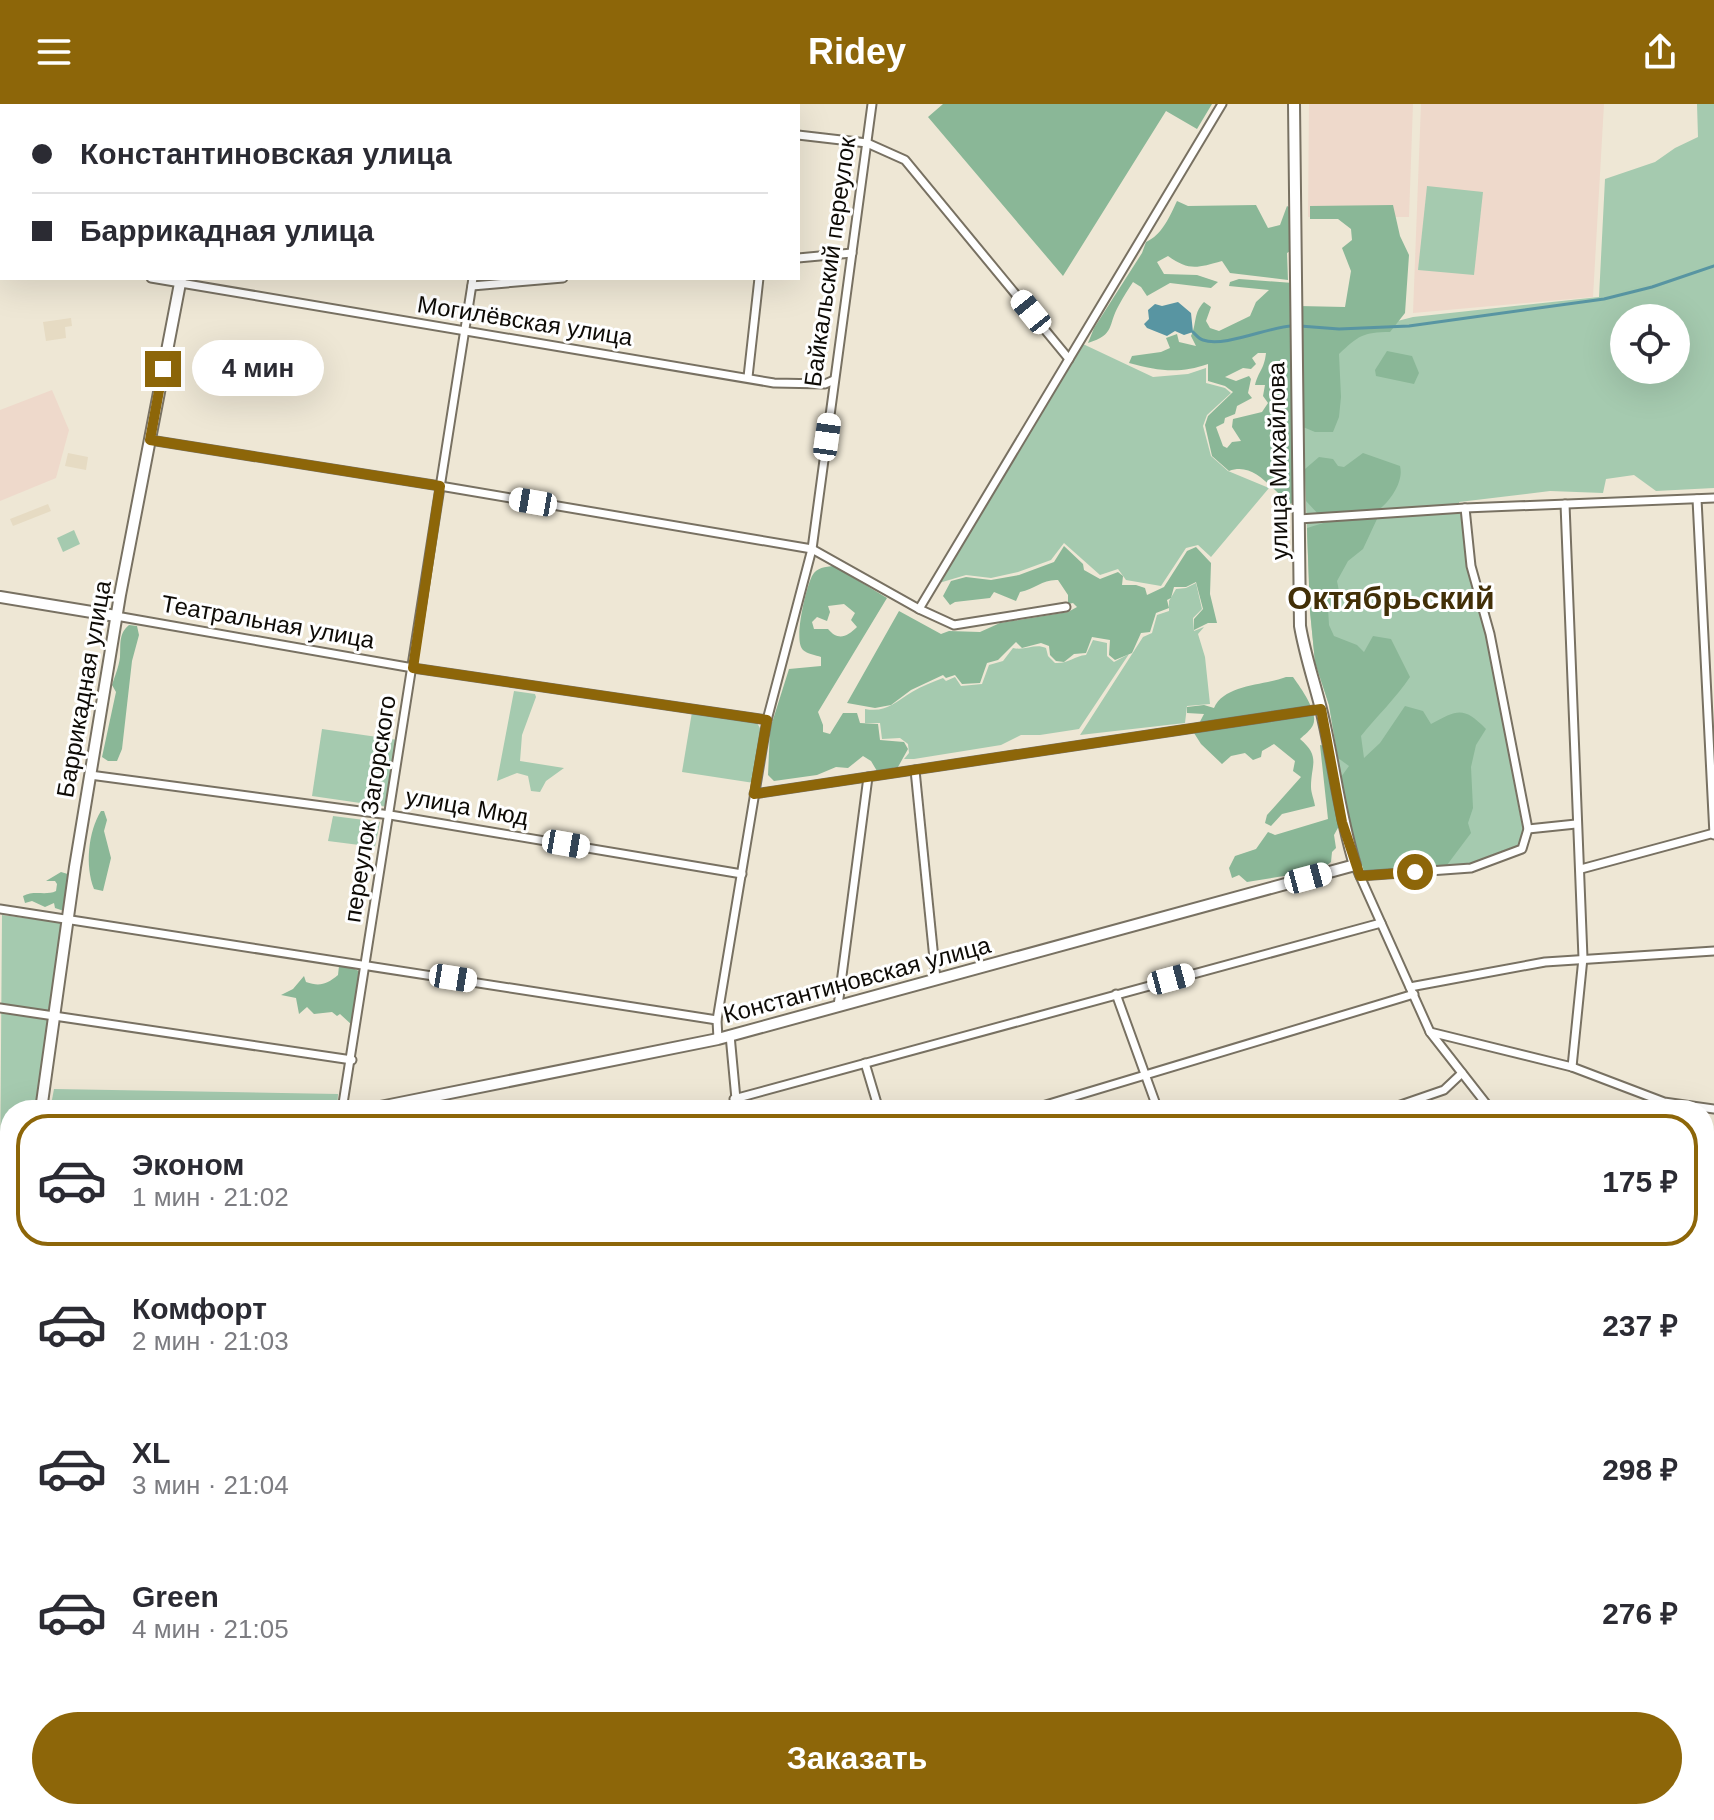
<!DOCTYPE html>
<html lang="ru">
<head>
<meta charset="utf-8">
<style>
	body { margin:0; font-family:Arial,sans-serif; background:#f2f2f3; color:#2b2b33; height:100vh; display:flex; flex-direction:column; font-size:30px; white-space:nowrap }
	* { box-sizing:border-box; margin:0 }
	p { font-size:26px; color:#7c7c81 }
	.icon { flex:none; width:44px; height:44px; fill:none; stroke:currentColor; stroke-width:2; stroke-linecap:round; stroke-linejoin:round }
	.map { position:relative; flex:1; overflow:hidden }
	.sheet { position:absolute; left:0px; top:996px; width:1714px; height:720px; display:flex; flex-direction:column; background:#fff; border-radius:32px 32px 0 0; box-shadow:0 8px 32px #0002 }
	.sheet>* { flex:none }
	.hud { position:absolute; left:0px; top:0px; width:800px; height:176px; box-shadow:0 8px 32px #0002; display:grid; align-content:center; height:176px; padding:0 32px; background:#fff }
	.fabs { position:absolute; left:1610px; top:200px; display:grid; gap:16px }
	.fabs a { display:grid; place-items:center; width:80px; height:80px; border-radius:50%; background:#fff; box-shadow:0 8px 32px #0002; font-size:40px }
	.end { position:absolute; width:36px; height:36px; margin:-18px; border:10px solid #8d6609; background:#fff; box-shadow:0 0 0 4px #fff }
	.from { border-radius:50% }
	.bubble { position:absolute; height:56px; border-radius:28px; background:#fff; box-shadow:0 8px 32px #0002; font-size:26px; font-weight:600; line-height:56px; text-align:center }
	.car { position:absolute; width:24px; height:48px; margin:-24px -12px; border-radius:10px; box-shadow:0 0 6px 2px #0007; background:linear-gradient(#fff 24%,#345 0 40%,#fff 0 76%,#345 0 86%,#fff 0) }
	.hud b { display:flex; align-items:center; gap:28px; height:76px; font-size:30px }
	.hud b+b { border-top:2px solid #e1e1e2 }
	.hud i { width:20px; height:20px; background:#2b2b33 }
	ul { padding:14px 0 0; list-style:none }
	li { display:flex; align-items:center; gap:24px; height:132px; margin:0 16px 12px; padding:0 16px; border:4px solid transparent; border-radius:32px }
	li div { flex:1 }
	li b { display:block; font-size:30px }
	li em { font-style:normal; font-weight:600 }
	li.active { border-color:#8d6609 }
	li>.icon { width:72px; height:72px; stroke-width:1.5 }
	.button { display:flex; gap:16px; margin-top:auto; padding:16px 32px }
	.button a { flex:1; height:92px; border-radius:48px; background:#8d6609; color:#fff; font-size:32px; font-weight:600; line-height:92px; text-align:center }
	header { display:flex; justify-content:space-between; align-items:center; height:104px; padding:0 32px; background:#8d6609; color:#fff; font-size:36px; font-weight:600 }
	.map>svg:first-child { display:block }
</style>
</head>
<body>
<header><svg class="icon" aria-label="menu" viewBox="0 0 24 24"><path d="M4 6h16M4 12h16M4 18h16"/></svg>Ridey<svg class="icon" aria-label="share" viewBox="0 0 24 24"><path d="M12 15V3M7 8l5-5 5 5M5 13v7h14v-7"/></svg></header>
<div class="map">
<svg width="1714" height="1716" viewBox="0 0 1714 1716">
	<rect width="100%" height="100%" fill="#eee7d5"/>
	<g fill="#e6dbc3">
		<polygon points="413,0 745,0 745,2 414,2"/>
		<polygon points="71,214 72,222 65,223 66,234 46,237 43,218"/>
		<polygon points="68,349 88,353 86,366 65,362"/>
		<polygon points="48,400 51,407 13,422 10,415"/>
		<polygon points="1714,1192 1714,1716 236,1716 237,1706 1704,1706 1704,1193"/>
	</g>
	<g fill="#eed9cb">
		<polygon points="1309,0 1413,0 1409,113 1308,113"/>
		<polygon points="1421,0 1604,0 1593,193 1413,209"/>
		<polygon points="52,286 69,326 56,374 0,397 0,306"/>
	</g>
	<g fill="#a5caaf" fill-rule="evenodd">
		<path d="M1697 0H1714V384L1656 387 1634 371 1606 375 1603 389 1550 387 1459 398 1468 466 1485 527 1523 726 1519 741 1469 760 1364 767 1349 722 1329 601 1315 558 1310 507 1300 242 1413 213 1599 193 1605 75 1655 58 1675 44 1698 33ZM1624 214H1676V266H1624Z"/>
		<polygon points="1427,82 1483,88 1474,171 1418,166"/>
		<polygon points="1083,240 1153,273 1188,270 1206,264 1206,279 1225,284 1231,289 1207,311 1203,322 1211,352 1228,367 1269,384 1211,453 1198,441 1186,444 1161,482 1126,476 1118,465 1100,471 1064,439 1051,456 1018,468 991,474 966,471 939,479"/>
		<polygon points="74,426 80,440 63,448 57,434"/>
		<polygon points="1196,479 1202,505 1193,514 1194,527 1204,523 1198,530 1205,553 1210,600 1187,602 1185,619 1080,631 1143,533 1152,529 1157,511 1169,507 1169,497 1176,485 1186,484"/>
		<path d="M1093 536 1107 539V552L1114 558 1129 550 1079 625 1040 631H1021L1001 641 914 655H904L909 649 908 640 900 634 882 635 880 619H865V605C886 609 895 598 912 588 922 582 933 578 943 574L946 577 955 573 961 582 982 580 989 561 1003 557 1013 544C1025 547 1035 539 1046 544L1048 552 1055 559C1068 560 1074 552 1086 551Z"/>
		<polygon points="514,587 535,590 536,593 522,631 520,657 564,664 546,677 540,688 531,687 528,672 517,669 497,677"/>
		<polygon points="692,608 756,617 761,626 754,679 682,668"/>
		<polygon points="322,625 398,636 388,703 312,692"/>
		<polygon points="333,712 380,718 375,743 328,737"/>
		<polygon points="2,811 65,819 37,1006 10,1006 10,1073 0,1075"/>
		<polygon points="54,985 338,990 337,1006 50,1006"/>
	</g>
	<g fill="#8ab797" fill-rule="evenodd">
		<polygon points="943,0 1212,0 1197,25 1166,7 1063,172 928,13"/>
		<path d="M1177 97 1188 102 1256 101 1268 124 1280 121 1287 102 1292 105V146L1287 149 1288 176 1230 169 1222 157C1197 164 1189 167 1168 152L1157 158 1164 170 1197 171 1218 178 1211 184 1170 179 1147 192 1141 183 1133 178C1128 186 1123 193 1119 201 1107 222 1116 230 1088 239L1094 224 1142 149 1146 138C1162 131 1170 112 1177 97Z"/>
		<path d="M1393 101 1400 132 1409 151 1405 209 1390 228C1363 228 1358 232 1339 250L1341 293 1339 313 1333 328H1315L1303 323 1299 202 1345 203 1351 167 1342 144 1352 136 1351 125 1338 115H1310V102Z"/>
		<path d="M1239 175 1293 179 1295 395 1291 400C1272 387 1255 357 1229 367L1212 352 1205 321 1208 312 1233 288 1225 282 1208 277V260C1180 270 1158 267 1129 259L1132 252 1161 248 1170 244 1166 234 1177 230 1179 238 1196 242 1191 232C1197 220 1193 209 1204 198L1211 203 1206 217 1210 224 1219 227 1250 212 1256 198 1269 186 1229 182 1230 178ZM1258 249H1266C1264 266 1259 266 1255 281H1265L1263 292 1268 299 1262 308 1233 315 1232 323 1241 337 1232 338 1227 344 1223 342 1216 323 1224 319 1225 314 1235 310 1237 302 1252 294 1248 289 1251 275 1249 272 1236 277 1225 273 1243 264 1251 265 1256 260 1252 254Z"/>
		<polygon points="1387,247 1412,252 1419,269 1414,280 1376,272 1375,266"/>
		<path d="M1363 349 1400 362C1404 377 1391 396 1380 405L1343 407 1335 411 1320 412 1306 397 1305 365 1319 353 1333 355 1338 362 1344 363Z"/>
		<path d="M1353 414 1377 415 1363 445 1348 457 1337 477 1340 492 1328 504 1329 521 1334 532 1357 541 1364 548 1373 532 1391 535 1410 573C1396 594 1377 612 1361 632L1364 654 1380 639 1405 602 1423 607 1431 620C1458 606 1463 602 1486 625L1476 641 1471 663 1473 704 1468 719 1471 729 1447 761 1364 767 1349 722 1341 673 1349 662 1338 654 1329 601 1315 558 1310 507 1307 424 1333 416Z"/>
		<path d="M1064 442 1083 460 1084 466 1100 475 1118 468 1123 472 1122 481H1136L1145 484 1147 491 1164 483 1187 447 1196 443 1211 459 1210 490 1217 519H1208L1194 526V515L1203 505 1196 478 1186 483H1174L1171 494 1167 496 1169 504 1156 509 1150 528 1141 529 1132 549 1115 556 1109 551 1110 536 1092 533 1086 549 1074 550 1064 558 1056 557 1050 551 1049 542 1041 539 1022 544 1016 538 998 556 987 559 980 579 962 580 955 571 946 574 943 571 911 586 891 601 875 604 847 599 899 507 941 530 949 527 980 528 1000 519 1068 508 1077 503 1073 499 1068 500V491L1058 476C1043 475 1035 485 1020 488L1016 497 994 488 990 494 955 498 950 501 943 492 951 477 966 473 991 476 1019 471 1054 458Z"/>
		<path d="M834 462 887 494 818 608 823 621V628L830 630 843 609H857L860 619 878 620 880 636 904 638 908 645 898 663 877 667 871 657 863 652 848 664 836 663 817 671 774 677 768 671 770 625 789 565 821 562V553C816 551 807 550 803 546 793 537 806 484 812 472 817 463 825 463 834 462ZM844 500 855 509 851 516 857 523C847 533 838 537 828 525H814L812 518 817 513 827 517 830 508 828 502Z"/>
		<path d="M129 521 137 522 139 531 132 557 122 645 117 657H108L102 653 116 588 112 581C115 572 119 562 120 553 121 541 118 530 129 521Z"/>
		<path d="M1286 573H1293C1300 583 1319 608 1313 621 1311 626 1304 631 1300 635 1321 653 1311 660 1311 683 1311 689 1314 695 1315 702L1282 710 1271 722 1265 719 1267 711 1301 673 1293 667 1295 657 1274 640 1262 647 1261 653 1253 656 1245 649 1231 652 1222 660 1201 640 1194 629 1204 610 1187 609V603L1204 601 1214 604C1225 580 1263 582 1286 573Z"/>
		<polygon points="1320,641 1325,642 1339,722 1334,731 1336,744 1332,748 1331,758 1326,762 1316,760 1296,770 1247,778 1239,771 1232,774 1229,764 1235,752 1256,745 1268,728 1275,731 1328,715"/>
		<path d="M101 707H104L107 716 104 727 111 754 103 787 94 785C85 762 88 728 101 707Z"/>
		<path d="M61 768 71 771 67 808 55 804 54 799 45 803 32 797 25 799 23 792C34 786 46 792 56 787L57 780 55 777H46Z"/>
		<path d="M339 862 350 863 361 868 352 921 340 910 337 912 332 908 314 910 307 903 299 910 296 894 281 891 293 885 304 872 306 878C320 883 327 880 338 871Z"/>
	</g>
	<polygon fill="#5895a2" points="1178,198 1191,209 1193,228 1184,231 1175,227 1167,232 1147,224 1144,220 1149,215 1148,206 1155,200 1162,202"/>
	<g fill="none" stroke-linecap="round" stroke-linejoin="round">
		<g stroke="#5895a2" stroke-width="3">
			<polyline points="1300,222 1339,225 1409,222 1604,195 1652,183 1714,162"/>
			<path d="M1193 228C1196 231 1199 235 1203 236 1224 244 1271 222 1292 222"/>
		</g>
		<g stroke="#bab4a4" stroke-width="22">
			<polyline points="958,1706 976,1716"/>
			<polyline points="1290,1716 1294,1706"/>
			<polyline points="1660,1716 1660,1706"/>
		</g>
		<g stroke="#787162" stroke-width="11">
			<g id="street">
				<polyline points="399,0 400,2"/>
				<polyline points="754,0 755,2"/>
				<polyline points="798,31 867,39 905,56 1069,255"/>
				<polyline points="0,149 2,149"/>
				<polyline points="798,154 852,149"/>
				<polyline points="151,174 774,279 825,280 834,276"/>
				<polyline points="472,182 563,174"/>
				<polyline points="748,273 759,174"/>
				<polyline points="150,336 440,382 812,445 919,505 954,521 1066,503"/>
				<polyline points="1697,395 1714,731"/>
				<polyline points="1565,400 1583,854 1572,963"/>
				<polyline points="1299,415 1465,404 1714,394"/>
				<polyline points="919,505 1222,0"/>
				<polyline points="116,512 413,564 767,616"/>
				<polyline points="915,666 936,875"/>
				<polyline points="90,671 390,711 742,770"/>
				<polyline points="754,690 1321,605"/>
				<polyline points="1528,725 1576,720"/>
				<polyline points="1355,761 1430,928 1491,1006"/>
				<polyline points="1581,765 1714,729"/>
				<polyline points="1360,772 1471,764 1522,745 1528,725 1490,530 1471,462 1465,404"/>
				<polyline points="0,805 717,916"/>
				<polyline points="1410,883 1545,858 1714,847"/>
				<polyline points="1116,890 1158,1006"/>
				<polyline points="838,902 868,673"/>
				<polyline points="0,904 352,956"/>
				<polyline points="1430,928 1572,963 1664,998 1714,1005"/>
				<polyline points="730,931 737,1006"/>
				<polyline points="718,935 717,916 767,616 812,445 872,0"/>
				<polyline points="865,959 879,1006"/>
				<polyline points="734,995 1381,819"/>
				<polyline points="342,1006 473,174"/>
				<polyline points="1029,1006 1414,890"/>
				<polyline points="1386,1006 1444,986 1462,969"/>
				<polyline points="1704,1150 1714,1151"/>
			</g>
		</g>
		<g stroke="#787162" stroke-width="14">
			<g id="secondary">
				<polyline points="213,2 213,0"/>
				<polyline points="0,493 116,512"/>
				<polyline points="41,1006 75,763 120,491 181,174"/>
				<path d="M365 1006 718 935 1355 761C1339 710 1334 657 1321 605 1314 577 1305 551 1300 522L1294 0"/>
			</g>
		</g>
		<use href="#street" stroke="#fff" stroke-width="7"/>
		<use href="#secondary" stroke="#fff" stroke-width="10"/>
	</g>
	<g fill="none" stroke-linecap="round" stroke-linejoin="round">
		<polyline stroke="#8d6609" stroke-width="10" points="163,265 150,336 440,382 413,564 767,616 754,690 1321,605 1342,718 1360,772 1415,768"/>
	</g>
	<g text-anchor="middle" stroke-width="6" stroke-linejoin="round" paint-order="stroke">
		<g font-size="24" fill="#0e0b06" stroke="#fff">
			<text transform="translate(830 158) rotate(-82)" y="8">Байкальский переулок</text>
			<text transform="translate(525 217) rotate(9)" y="8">Могилёвская улица</text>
			<text transform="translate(1278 357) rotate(-91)" y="8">улица Михайлова</text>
			<text transform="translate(268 518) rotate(10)" y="8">Театральная улица</text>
			<text transform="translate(84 585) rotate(-80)" y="8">Баррикадная улица</text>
			<text transform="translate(467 703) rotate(10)" y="8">улица Мюд</text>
			<text transform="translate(370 705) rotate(-81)" y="8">переулок Загорского</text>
			<text transform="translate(857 876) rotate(-15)" y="8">Константиновская улица</text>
		</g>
		<g font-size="32" font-weight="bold" fill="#422f07" stroke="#fff">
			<text x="1391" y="505">Октябрьский</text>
		</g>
	</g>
</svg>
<div class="fabs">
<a><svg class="icon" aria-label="locate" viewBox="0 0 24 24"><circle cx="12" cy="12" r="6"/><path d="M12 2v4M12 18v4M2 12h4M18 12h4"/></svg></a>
</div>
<i class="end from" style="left:1415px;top:768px"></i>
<i class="end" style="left:163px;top:265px"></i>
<div class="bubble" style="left:192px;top:236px;width:132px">4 мин</div>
<i class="car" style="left:1031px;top:208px;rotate:321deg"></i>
<i class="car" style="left:827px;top:333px;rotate:8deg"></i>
<i class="car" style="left:533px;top:398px;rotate:280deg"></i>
<i class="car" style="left:566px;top:740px;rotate:100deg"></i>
<i class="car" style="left:1308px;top:774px;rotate:75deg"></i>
<i class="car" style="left:453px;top:874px;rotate:99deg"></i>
<i class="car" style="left:1171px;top:875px;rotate:75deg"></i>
<div class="hud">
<b><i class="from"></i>Константиновская улица</b>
<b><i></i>Баррикадная улица</b>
</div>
<section class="sheet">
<ul>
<li class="active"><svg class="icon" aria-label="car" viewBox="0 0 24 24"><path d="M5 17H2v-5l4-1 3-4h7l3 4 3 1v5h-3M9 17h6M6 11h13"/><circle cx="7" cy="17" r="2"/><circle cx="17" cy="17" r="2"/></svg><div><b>Эконом</b><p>1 мин · 21:02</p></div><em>175 ₽</em></li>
<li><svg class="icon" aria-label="car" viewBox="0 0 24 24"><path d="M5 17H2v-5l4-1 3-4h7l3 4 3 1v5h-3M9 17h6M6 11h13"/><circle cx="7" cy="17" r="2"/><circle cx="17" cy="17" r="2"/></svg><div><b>Комфорт</b><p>2 мин · 21:03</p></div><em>237 ₽</em></li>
<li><svg class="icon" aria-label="car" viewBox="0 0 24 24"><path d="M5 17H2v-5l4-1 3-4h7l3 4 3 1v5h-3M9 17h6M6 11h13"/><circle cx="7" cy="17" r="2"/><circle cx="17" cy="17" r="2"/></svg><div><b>XL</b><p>3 мин · 21:04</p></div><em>298 ₽</em></li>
<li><svg class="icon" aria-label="car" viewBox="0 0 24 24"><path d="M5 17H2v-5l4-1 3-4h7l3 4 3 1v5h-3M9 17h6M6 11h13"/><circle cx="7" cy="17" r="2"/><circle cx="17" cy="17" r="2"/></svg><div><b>Green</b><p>4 мин · 21:05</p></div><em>276 ₽</em></li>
</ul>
<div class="button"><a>Заказать</a></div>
</section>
</div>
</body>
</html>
